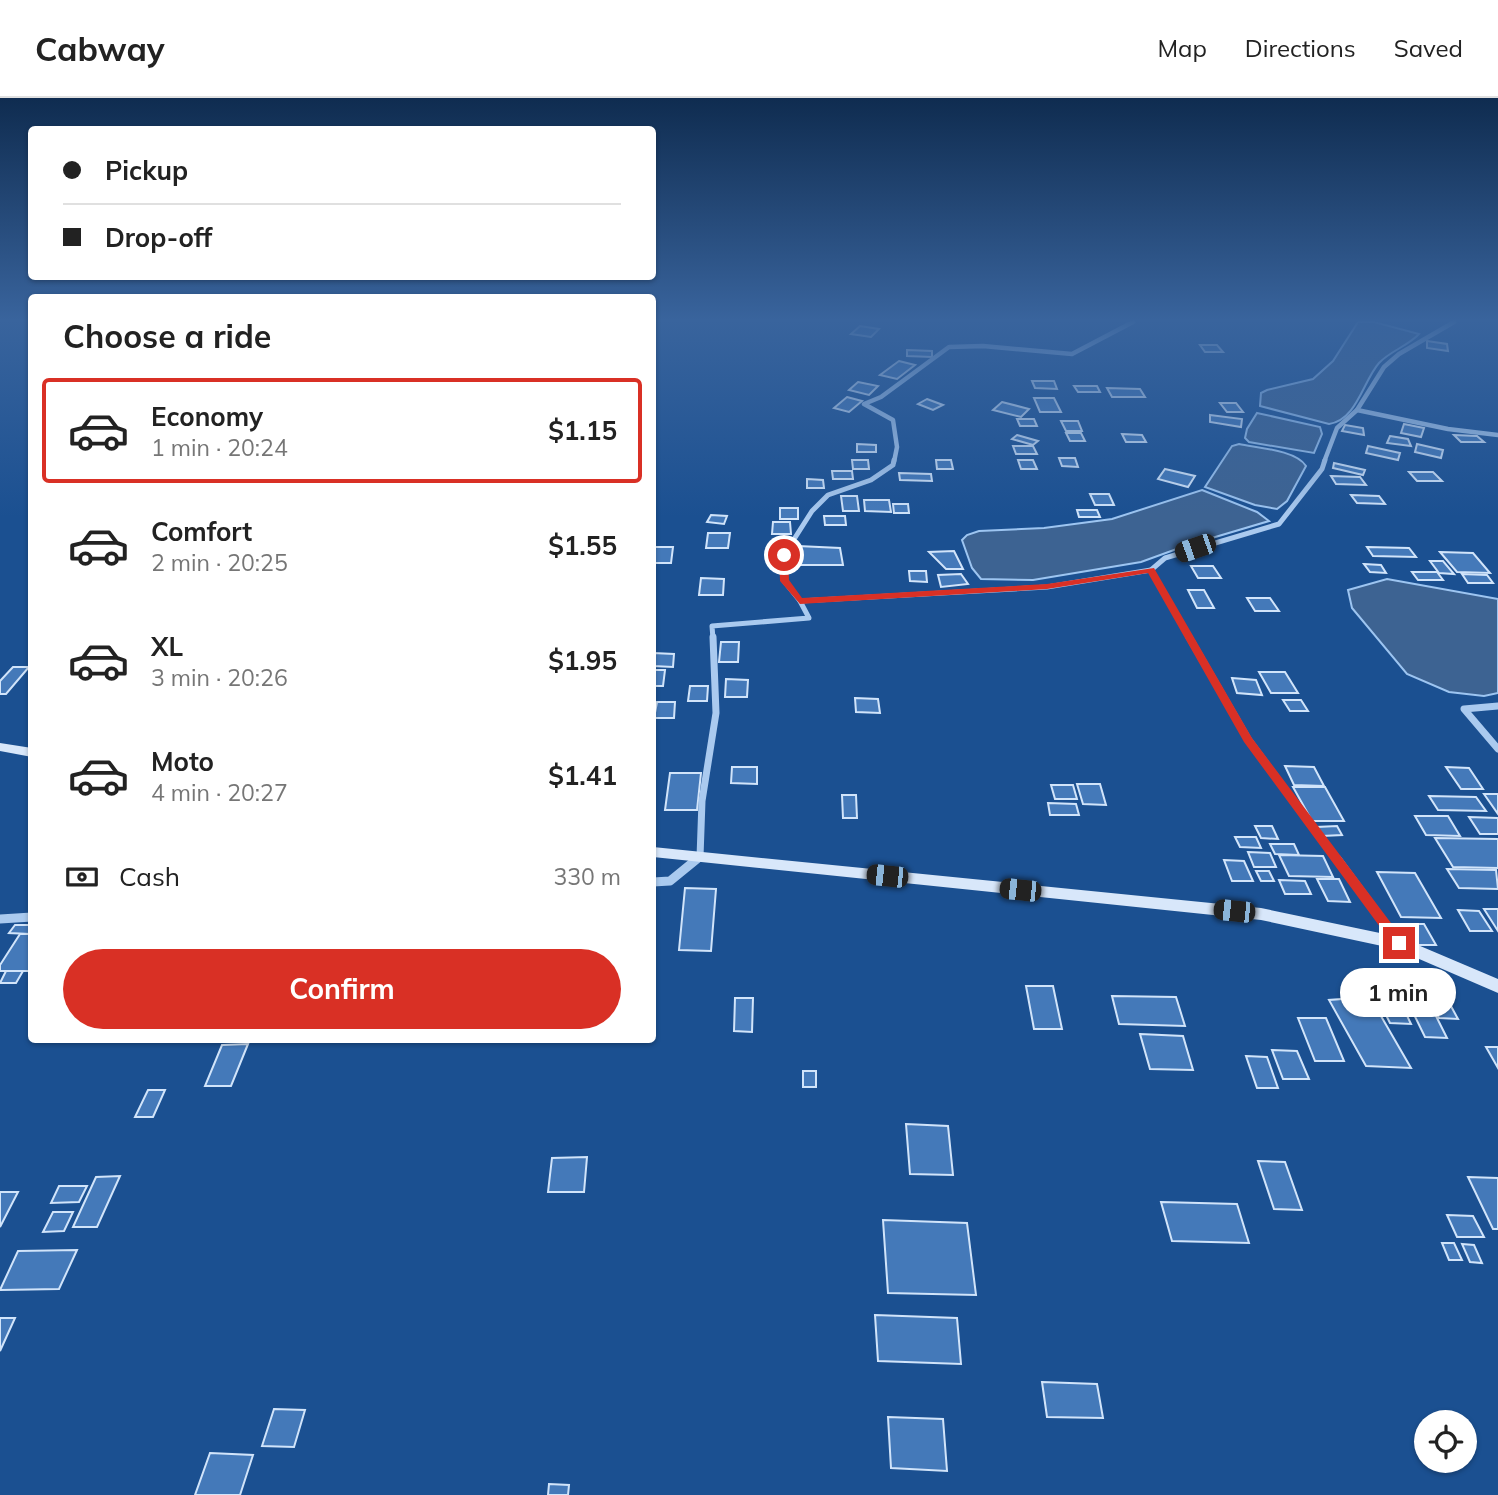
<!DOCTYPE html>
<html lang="en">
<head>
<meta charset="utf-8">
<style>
	body { margin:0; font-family:Mulish,sans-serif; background:#f6f6f6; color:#222; height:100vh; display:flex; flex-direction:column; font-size:26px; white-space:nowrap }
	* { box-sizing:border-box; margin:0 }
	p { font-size:23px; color:#767676 }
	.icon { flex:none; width:38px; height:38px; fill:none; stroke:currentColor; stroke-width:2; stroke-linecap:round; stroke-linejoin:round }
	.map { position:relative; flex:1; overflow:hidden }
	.drawer { position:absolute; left:28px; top:196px; width:628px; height:749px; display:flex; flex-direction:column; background:#fff; border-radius:7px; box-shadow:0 2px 5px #0004 }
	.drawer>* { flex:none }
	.guide { position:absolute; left:28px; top:28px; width:628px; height:154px; border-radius:7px; box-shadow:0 2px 5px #0004; display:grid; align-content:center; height:154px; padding:0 35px; background:#fff }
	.buttons { position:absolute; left:1414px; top:1312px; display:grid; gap:14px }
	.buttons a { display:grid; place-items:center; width:63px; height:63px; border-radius:50%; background:#fff; box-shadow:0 2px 5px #0004; font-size:35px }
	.end { position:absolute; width:32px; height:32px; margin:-16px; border:9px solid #d93025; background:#fff; box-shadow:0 0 0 4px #fff }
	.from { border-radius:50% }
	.bubble { position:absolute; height:49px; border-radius:24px; background:#fff; box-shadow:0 2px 5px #0004; font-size:23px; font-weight:700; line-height:49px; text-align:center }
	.car { position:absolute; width:21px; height:42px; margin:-21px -10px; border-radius:9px; box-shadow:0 0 5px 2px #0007; background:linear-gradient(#222 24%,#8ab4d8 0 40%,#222 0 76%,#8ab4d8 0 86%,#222 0) }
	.guide b { display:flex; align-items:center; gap:24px; height:66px; font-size:26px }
	.guide b+b { border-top:2px solid #e0e0e0 }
	.guide i { width:18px; height:18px; background:#222 }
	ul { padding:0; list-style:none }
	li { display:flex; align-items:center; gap:21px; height:105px; margin:0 14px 10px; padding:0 21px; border:4px solid transparent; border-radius:7px }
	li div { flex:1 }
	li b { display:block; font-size:26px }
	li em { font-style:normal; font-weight:700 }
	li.current { border-color:#d93025 }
	li>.icon { width:63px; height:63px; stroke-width:1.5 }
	h2 { padding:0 35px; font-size:32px; line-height:84px }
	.pay { display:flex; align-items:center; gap:18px; height:77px; padding:0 35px; font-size:26px }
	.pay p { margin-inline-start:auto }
	.button { display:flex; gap:14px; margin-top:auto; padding:14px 35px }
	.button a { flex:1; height:80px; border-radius:42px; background:#d93025; color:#fff; font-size:28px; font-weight:700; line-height:80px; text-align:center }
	header { display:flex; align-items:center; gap:42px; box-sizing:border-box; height:98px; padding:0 35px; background:#fff; border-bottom:2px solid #e0e0e0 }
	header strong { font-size:33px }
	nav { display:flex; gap:38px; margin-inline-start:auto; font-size:24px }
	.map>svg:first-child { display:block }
</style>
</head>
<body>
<header>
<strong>Cabway</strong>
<nav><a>Map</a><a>Directions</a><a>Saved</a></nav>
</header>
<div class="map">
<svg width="1498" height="1397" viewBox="0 0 1498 1397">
	<rect width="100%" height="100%" fill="#1b5091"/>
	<g fill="#3d6392" stroke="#9dc5f1" stroke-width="2">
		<path d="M1358 224H1374L1419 236C1408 248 1390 253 1379 265 1363 283 1357 322 1329 326L1260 308 1261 295 1267 292 1313 281 1333 263Z"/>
		<polygon points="1257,315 1320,329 1322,336 1314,355 1249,344 1245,340 1247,331"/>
		<path d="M1239 346C1258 350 1296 352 1306 368L1287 403 1277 411 1255 407 1205 389 1232 348Z"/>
		<polygon points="1202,392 1257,414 1269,423 1185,448 1141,464 1033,482 981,481 972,470 962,442 967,437 979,433 1044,430 1112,421"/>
		<polygon points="1387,481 1498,501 1498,595 1484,598 1449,594 1407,576 1352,510 1348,492"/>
	</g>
	<g fill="#4479b9" stroke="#d1e4fa" stroke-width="2">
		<polygon points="860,228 879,231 871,239 851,236"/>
		<polygon points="1427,243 1447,246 1448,253 1427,250"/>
		<polygon points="1200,247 1217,247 1223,254 1205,254"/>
		<polygon points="907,252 932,253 932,259 907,258"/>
		<polygon points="899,263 915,267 897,281 880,277"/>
		<polygon points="1032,283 1054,283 1057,291 1035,290"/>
		<polygon points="858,284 878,288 869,297 849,292"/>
		<polygon points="1074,288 1097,288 1100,294 1078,294"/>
		<polygon points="1107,290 1140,291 1145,299 1112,299"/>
		<polygon points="847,299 862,303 849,314 834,310"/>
		<polygon points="1034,300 1054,300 1061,314 1040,314"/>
		<polygon points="927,301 943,307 933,312 918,306"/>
		<polygon points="1002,304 1029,311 1021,319 993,312"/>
		<polygon points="1220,305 1236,305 1243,314 1227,314"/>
		<polygon points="1210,317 1242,321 1241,329 1210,324"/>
		<polygon points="1017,321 1034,321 1037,328 1020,328"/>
		<polygon points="1061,323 1078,323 1082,333 1066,333"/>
		<polygon points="1404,326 1424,330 1421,339 1401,335"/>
		<polygon points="1345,327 1363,330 1364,337 1342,333"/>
		<polygon points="1066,335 1081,335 1085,343 1070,343"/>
		<polygon points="1122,336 1142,337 1146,344 1126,344"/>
		<polygon points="1017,337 1038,343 1033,347 1012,341"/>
		<polygon points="1454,337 1477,338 1484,344 1461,344"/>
		<polygon points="1390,338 1408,341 1411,348 1387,345"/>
		<polygon points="857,346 876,347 876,354 857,354"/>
		<polygon points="1417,346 1443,352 1441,360 1415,354"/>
		<polygon points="1013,348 1033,348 1037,356 1016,356"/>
		<polygon points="1368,348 1400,355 1398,362 1366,355"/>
		<polygon points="1059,360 1075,360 1078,369 1062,368"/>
		<polygon points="852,362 868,362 869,371 853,371"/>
		<polygon points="936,362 951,362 953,371 937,371"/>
		<polygon points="1018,362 1033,362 1037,371 1021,371"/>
		<polygon points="1334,365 1365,372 1363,377 1333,370"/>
		<polygon points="1165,371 1195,378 1188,389 1158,381"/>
		<polygon points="832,373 852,373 853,381 833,381"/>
		<polygon points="1409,374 1433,374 1442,383 1417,383"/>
		<polygon points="899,375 931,376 932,383 900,382"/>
		<polygon points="1331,378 1360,379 1366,387 1336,386"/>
		<polygon points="807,381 823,382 824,390 807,390"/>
		<polygon points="1090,396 1109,396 1114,407 1095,407"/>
		<polygon points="1351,397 1379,398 1385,406 1357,405"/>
		<polygon points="841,398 857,398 859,413 843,413"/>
		<polygon points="864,402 889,402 891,414 865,413"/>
		<polygon points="893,406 908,406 909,415 894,415"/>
		<rect x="780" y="410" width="18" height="11"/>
		<polygon points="1077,412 1097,412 1100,419 1079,419"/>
		<polygon points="711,417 727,418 724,426 707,424"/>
		<polygon points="824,418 845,418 846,427 825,427"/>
		<polygon points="773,424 790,424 791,436 772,436"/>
		<polygon points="708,435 730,435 728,450 706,450"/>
		<polygon points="798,448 840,450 843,467 795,467"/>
		<polygon points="653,449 673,449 671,465 653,465"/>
		<polygon points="1367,449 1409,450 1416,459 1373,458"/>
		<polygon points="954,453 963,471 946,471 929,454"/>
		<polygon points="1440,454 1473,455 1490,475 1457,474"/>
		<polygon points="1430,463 1443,463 1454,476 1439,475"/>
		<polygon points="1364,466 1381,467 1386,475 1370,474"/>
		<polygon points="1191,468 1213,468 1221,480 1198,480"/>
		<polygon points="909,473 926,473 927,484 910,483"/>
		<polygon points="1412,474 1437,474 1443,482 1418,482"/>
		<polygon points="961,476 968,486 941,489 938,477"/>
		<polygon points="1462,476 1487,477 1493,485 1468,485"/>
		<polygon points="701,480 724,481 723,497 699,497"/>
		<polygon points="1188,492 1204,492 1214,510 1197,510"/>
		<polygon points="1247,500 1270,500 1279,513 1255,513"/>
		<polygon points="721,544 739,544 738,564 719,564"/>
		<polygon points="653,555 674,556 673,569 653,568"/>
		<polygon points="13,569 29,569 6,596 0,596 0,583"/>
		<polygon points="653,572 665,572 663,588 653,588"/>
		<polygon points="1259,574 1285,574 1298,595 1271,595"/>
		<polygon points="1232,580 1256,582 1262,597 1237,595"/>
		<polygon points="726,581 748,582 747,599 725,599"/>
		<polygon points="690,588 708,588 707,603 688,603"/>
		<polygon points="855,600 878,601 880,615 856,614"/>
		<polygon points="1283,602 1301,602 1308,613 1290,613"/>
		<polygon points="657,604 675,604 674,620 654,620"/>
		<polygon points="1285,668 1314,669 1324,688 1294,687"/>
		<polygon points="732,669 757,669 757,686 731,685"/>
		<polygon points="1446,669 1469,670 1483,691 1461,691"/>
		<polygon points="670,675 701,675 697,712 665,712"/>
		<polygon points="1077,686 1100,686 1106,707 1083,706"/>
		<polygon points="1051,687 1073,687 1077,701 1055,701"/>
		<polygon points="1293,689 1325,689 1344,723 1312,723"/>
		<polygon points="1484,696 1498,696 1498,716"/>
		<polygon points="842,697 856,697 857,720 843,720"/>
		<polygon points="1429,698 1476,699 1486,713 1438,712"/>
		<polygon points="1048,705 1076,706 1079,717 1050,717"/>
		<polygon points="1415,718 1448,718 1460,738 1426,737"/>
		<polygon points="1469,719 1498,720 1498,736 1480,736"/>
		<polygon points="1255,728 1272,728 1278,741 1261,740"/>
		<polygon points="1337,728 1342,737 1322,738 1317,729"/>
		<polygon points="1235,739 1256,739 1261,750 1240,749"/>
		<polygon points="1435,740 1498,741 1498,770 1453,769"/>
		<polygon points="1270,746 1294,746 1299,757 1275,756"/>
		<polygon points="1248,754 1270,755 1276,769 1254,769"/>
		<polygon points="1279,757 1323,758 1333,779 1289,778"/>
		<polygon points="1224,762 1244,763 1253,783 1232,783"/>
		<polygon points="1447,771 1496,772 1498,791 1459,790"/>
		<polygon points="1256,773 1269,773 1274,783 1261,783"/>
		<polygon points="1377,774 1415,775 1441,820 1401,819"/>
		<polygon points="1317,781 1339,781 1350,804 1328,803"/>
		<polygon points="1279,782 1305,783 1311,796 1285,796"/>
		<polygon points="685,790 716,791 711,853 679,852"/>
		<polygon points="1484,811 1498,811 1498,833"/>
		<polygon points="1458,812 1479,813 1492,833 1470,833"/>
		<polygon points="1403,826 1424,826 1436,847 1414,847"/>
		<polygon points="15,827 32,827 32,833 30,836 9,835"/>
		<polygon points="20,836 32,836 32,870 30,873 0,873 0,867"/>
		<polygon points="6,873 23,873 16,885 0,885"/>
		<polygon points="1372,880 1392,881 1401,898 1379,897"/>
		<polygon points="1026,888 1053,888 1062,931 1034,931"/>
		<polygon points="1403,894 1424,894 1447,940 1425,939"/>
		<polygon points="1112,898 1176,899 1185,928 1119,926"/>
		<polygon points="1370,899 1411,970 1366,968 1329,902"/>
		<polygon points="1428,899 1446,899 1458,921 1439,920"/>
		<polygon points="735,900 753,900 752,934 734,933"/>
		<polygon points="1379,903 1400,903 1411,926 1390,925"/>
		<polygon points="1298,920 1326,920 1344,963 1315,963"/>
		<polygon points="1140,936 1183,938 1193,972 1150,971"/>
		<polygon points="248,946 231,988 205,988 222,947"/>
		<polygon points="1486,949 1498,949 1498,970"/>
		<polygon points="1272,952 1297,953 1309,981 1283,981"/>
		<polygon points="1246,958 1267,959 1278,990 1257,990"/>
		<rect x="803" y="973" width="13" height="16"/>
		<polygon points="148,992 165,992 153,1019 135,1019"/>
		<polygon points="906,1026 948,1028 953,1077 910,1076"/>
		<polygon points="587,1059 584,1094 548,1094 552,1060"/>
		<polygon points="1258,1063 1285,1064 1302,1112 1274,1111"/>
		<polygon points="120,1078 97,1129 73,1129 96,1079"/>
		<polygon points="1468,1079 1498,1080 1498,1131 1493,1131"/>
		<polygon points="59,1088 87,1088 79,1104 51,1105"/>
		<polygon points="0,1094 18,1094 0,1129"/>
		<polygon points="1161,1104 1237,1106 1249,1145 1172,1143"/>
		<polygon points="53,1114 73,1114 64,1133 43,1134"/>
		<polygon points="1447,1117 1473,1118 1484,1139 1457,1139"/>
		<polygon points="883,1122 967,1125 976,1197 888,1195"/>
		<polygon points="1442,1145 1454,1145 1462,1162 1449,1162"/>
		<polygon points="1462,1146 1474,1147 1482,1165 1470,1164"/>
		<polygon points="77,1152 59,1191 0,1192 18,1153"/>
		<polygon points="875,1217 957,1220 961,1266 878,1263"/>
		<polygon points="0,1220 15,1220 0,1253"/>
		<polygon points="1042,1284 1097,1286 1103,1320 1047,1319"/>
		<polygon points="274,1311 305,1312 294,1349 262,1348"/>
		<polygon points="888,1319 943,1321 947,1373 891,1370"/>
		<polygon points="210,1355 253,1357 240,1397 195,1397"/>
		<polygon points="549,1386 569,1387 568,1397 548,1397"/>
	</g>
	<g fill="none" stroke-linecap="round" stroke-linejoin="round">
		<g stroke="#aacaef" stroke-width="4.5">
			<polyline points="1357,312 1448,331 1498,337"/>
			<polyline points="894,364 897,349 893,322 864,306 881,299 949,249 983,248 1072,256 1133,224"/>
			<polyline points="1324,364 1337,330 1357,312 1384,269 1399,256 1454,224"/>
		</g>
		<g stroke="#aacaef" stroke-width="5">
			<polyline points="800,503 784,483 784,457 812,413 828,397 871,382 893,367 894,362"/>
			<polyline points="713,541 712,528 809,520 800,503 1047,489 1151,472"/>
			<polyline points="1190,541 1151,472 1165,460 1279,426 1322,371 1325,362"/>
		</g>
		<g stroke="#aacaef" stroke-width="7">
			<polyline points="1189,539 1248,641 1338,763"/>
			<polyline points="1498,608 1464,611 1498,651"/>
			<polyline points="695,763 700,759 702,703 716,615 713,539"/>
		</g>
		<g stroke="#aacaef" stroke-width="9">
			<polyline points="1337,761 1398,844"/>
			<polyline points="653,784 670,783 697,761"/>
			<polyline points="0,821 32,819"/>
		</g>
		<g fill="#d8e7fa" fill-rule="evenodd">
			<polygon points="0,645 32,650 32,659 0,653"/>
			<polygon points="653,749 1261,810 1399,839 1498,881 1498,895 1396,851 1261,822 653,759"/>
		</g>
	</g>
	<linearGradient id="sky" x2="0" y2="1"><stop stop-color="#0f2c50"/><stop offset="0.53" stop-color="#39649d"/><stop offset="1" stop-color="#39649d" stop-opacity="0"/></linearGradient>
	<rect width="1498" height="419" fill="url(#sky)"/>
	<polygon fill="#d93025" points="784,454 788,457 789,482 802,500 1047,486 1154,470 1252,640 1403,841 1403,848 1394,848 1244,644 1148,475 1047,491 800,506 780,483 779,457"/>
</svg>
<div class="buttons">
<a><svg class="icon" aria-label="locate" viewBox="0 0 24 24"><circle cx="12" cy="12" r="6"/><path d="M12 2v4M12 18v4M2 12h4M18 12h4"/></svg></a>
</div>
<i class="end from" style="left:784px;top:457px"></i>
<i class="end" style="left:1399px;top:845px"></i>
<div class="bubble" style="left:1340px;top:870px;width:116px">1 min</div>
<i class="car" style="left:1195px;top:450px;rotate:251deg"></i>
<i class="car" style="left:887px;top:778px;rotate:276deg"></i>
<i class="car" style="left:1020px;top:792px;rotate:276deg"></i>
<i class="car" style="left:1234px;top:813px;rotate:276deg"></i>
<div class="guide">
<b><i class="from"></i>Pickup</b>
<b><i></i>Drop-off</b>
</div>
<section class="drawer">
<h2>Choose a ride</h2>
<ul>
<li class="current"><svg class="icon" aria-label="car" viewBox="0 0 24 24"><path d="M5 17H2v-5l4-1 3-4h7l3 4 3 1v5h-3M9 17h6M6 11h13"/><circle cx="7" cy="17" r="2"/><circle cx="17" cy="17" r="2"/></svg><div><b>Economy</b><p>1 min · 20:24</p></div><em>$1.15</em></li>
<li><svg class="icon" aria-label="car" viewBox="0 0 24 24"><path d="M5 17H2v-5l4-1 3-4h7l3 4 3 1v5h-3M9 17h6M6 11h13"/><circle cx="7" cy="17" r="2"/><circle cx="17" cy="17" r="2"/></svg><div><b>Comfort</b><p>2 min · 20:25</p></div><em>$1.55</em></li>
<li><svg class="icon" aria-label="car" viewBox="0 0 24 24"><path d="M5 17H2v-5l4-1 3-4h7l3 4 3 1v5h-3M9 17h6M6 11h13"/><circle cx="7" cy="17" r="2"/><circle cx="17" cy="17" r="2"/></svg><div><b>XL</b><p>3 min · 20:26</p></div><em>$1.95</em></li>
<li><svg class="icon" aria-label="car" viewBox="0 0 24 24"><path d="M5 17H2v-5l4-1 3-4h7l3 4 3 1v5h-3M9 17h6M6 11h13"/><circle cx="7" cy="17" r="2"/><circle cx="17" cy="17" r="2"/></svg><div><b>Moto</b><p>4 min · 20:27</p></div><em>$1.41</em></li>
</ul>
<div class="pay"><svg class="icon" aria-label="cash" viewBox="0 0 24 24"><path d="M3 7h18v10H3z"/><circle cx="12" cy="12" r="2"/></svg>Cash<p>330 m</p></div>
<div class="button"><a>Confirm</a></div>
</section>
</div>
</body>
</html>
